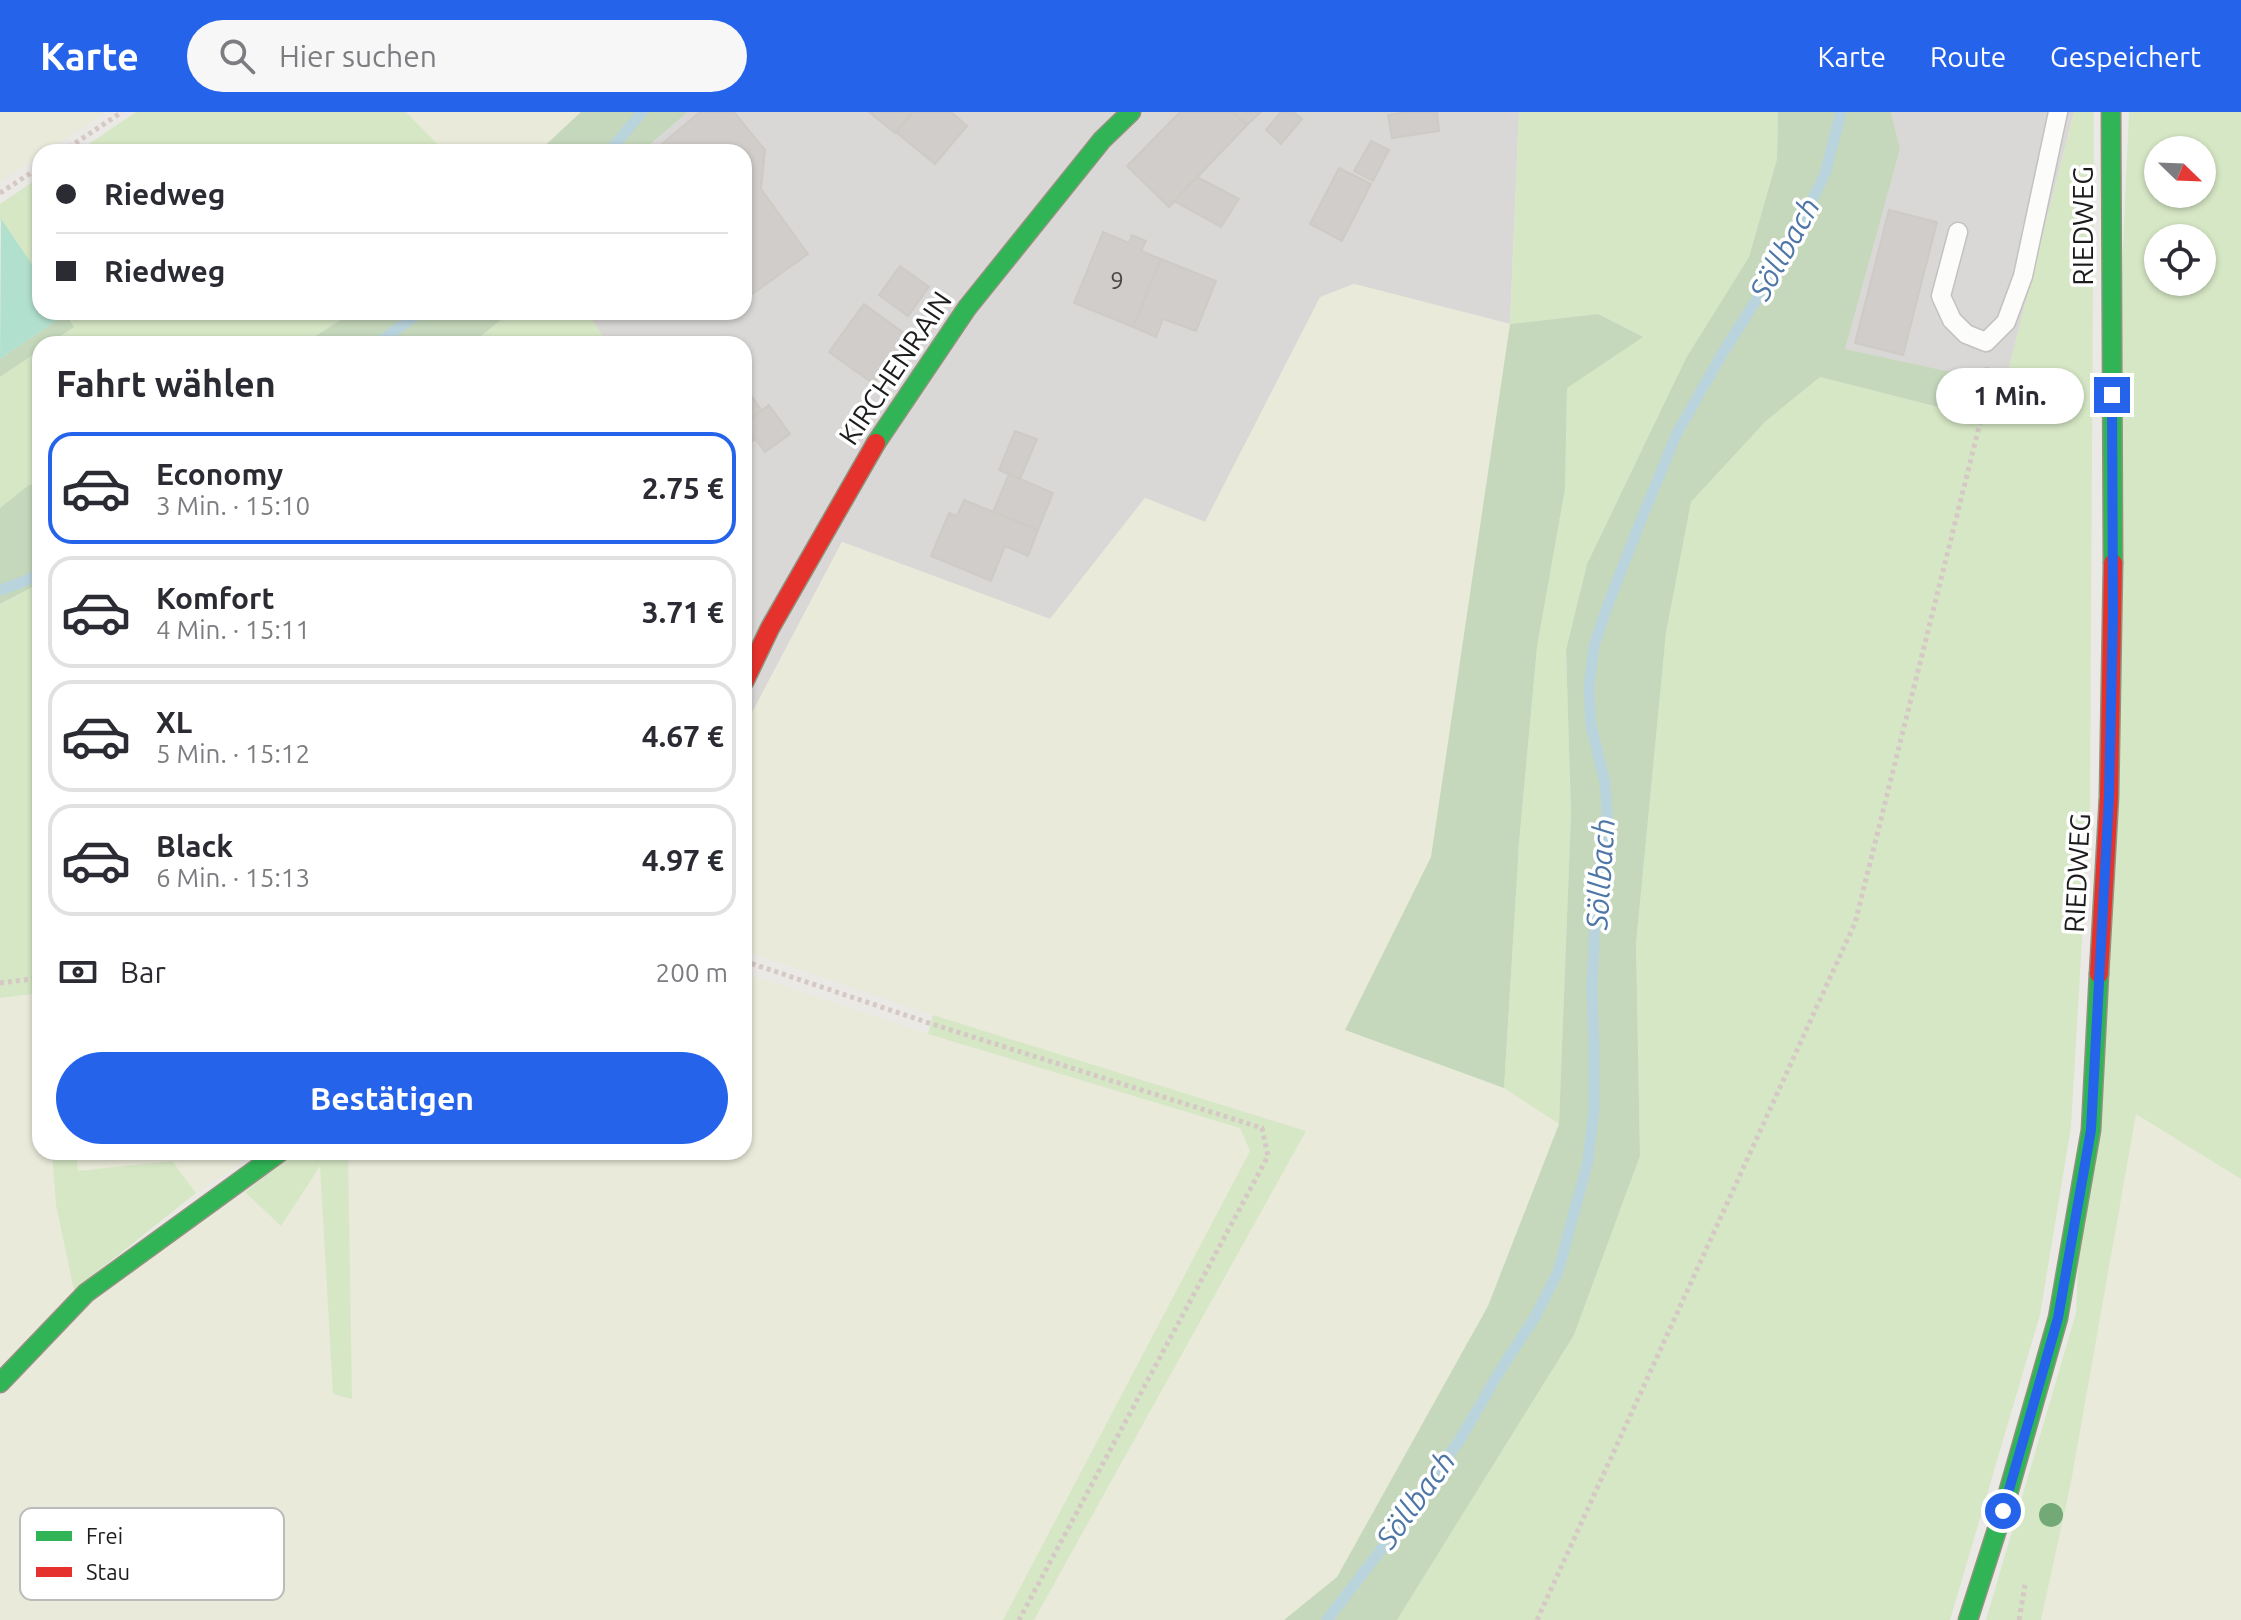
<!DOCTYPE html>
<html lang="de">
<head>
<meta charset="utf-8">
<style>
	body { margin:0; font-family:Ubuntu,sans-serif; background:#f7f7f7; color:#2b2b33; height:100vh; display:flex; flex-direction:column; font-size:30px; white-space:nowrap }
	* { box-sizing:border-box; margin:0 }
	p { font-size:26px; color:#7c7c81 }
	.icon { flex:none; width:44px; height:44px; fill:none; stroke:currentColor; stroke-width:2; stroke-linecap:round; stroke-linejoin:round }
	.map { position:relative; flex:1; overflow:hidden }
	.panel { position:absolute; left:32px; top:224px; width:720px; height:824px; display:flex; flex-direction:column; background:#fff; border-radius:24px; box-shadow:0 2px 6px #0004 }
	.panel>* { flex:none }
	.hud { position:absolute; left:32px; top:32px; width:720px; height:176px; border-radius:24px; box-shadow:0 2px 6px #0004; display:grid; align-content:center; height:176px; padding:0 24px; background:#fff }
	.needle { width:52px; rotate:113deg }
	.controls { position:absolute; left:2144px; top:24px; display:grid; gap:16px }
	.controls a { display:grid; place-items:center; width:72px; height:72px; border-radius:50%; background:#fff; box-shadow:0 2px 6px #0004; font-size:40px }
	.end { position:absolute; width:36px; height:36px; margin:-18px; border:10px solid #2563eb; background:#fff; box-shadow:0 0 0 4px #fff }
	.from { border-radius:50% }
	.bubble { position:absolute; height:56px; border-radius:28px; background:#fff; box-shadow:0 2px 6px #0004; font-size:26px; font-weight:700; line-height:56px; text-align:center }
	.hud b { display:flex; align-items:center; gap:28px; height:76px; font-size:30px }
	.hud b+b { border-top:2px solid #e1e1e2 }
	.hud i { width:20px; height:20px; background:#2b2b33 }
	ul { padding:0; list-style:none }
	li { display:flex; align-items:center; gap:24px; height:112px; margin:0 16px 12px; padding:0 8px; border:4px solid #e1e1e2; border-radius:24px }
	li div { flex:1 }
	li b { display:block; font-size:30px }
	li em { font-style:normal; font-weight:700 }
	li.active { border-color:#2563eb }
	li>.icon { width:72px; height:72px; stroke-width:1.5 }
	h2 { padding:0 24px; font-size:36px; line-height:96px }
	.pay { display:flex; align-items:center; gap:20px; height:88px; padding:0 24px; font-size:30px }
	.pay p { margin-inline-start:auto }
	.primary-button { display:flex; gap:16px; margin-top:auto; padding:16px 24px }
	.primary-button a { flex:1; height:92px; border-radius:48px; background:#2563eb; color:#fff; font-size:32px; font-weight:700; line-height:92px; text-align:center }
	header { display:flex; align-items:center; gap:48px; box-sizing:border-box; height:112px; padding:0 40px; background:#2563eb; color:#fff }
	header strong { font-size:38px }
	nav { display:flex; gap:44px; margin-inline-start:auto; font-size:28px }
	.search { width:560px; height:72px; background:#f7f7f7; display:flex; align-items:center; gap:20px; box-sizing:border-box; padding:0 28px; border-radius:44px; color:#7c7c81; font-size:30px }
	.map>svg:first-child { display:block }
</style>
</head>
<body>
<header>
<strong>Karte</strong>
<div class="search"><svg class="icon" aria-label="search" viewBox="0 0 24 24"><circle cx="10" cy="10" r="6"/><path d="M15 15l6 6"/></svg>Hier suchen</div>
<nav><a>Karte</a><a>Route</a><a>Gespeichert</a></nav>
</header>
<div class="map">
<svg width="2241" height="1508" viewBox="0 0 2241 1508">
	<rect width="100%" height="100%" fill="#ebe9e5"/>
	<g fill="#dad8d6">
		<polygon points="688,0 1519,0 1510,212 1354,172 1321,185 1205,410 1145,386 1050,507 842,430 744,616 744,232 608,232 587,200 744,200 744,40 641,40"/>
		<polygon points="1891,0 2074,0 2005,272 1844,237 1900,37"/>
	</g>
	<g fill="#e9ead9">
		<polygon points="0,0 106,0 46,40 40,40 40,44 0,70"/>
		<polygon points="406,0 581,0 538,40 445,40"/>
		<polygon points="1354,172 1510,212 1431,746 1345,918 1504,976 1559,1012 1488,1194 1337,1465 1284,1508 1034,1508 1305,1019 933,903 744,839 744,616 842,430 1050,507 1145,386 1205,410 1320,185"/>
		<polygon points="744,861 928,922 1240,1016 1250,1040 1003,1508 0,1508 0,1288 96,1187 245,1080 280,1113 320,1052 333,1282 351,1287 348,1040 744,1040"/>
		<polygon points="40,881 40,1040 52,1040 56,1093 74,1178 0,1254 0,886"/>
		<polygon points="2136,1001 2241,1067 2241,1508 2041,1508 2071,1370"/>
		<polygon points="76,1040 257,1040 196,1081 172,1049 78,1059"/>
	</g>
	<g fill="#d6e7c5" fill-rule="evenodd">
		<polygon points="136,0 406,0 445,40 77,40"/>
		<polygon points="1519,0 1778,0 1777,47 1749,145 1686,246 1587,452 1566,538 1571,701 1559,1012 1504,976 1519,731 1537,535 1565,377 1567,276 1598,202 1510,212"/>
		<polygon points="2074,0 2094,0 2090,692 2071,1015 2040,1203 1950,1508 1397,1508 1574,1223 1640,1044 1636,832 1666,521 1691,390 1765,310 1820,265 1968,303 1979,266 2005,271"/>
		<path d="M2129 0H2241V1067L2136 1002 2071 1370 2041 1508H1986L2076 1201ZM2158 38H2202V82H2158ZM2158 126H2202V170H2158Z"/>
		<polygon points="40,65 40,164 0,108 0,92"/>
		<polygon points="65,200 353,200 303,232 49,232 74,215"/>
		<polygon points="511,200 587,200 608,232 471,232"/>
		<polygon points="40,238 40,372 29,374 0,396 0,265"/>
		<polygon points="40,471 40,881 0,886 0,492"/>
		<polygon points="933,903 1306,1019 1034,1508 1003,1508 1250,1039 1240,1016 928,922"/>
		<polygon points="52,1040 76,1040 78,1059 172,1049 196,1081 74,1178 56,1093"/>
		<polygon points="297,1040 348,1040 352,1287 333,1282 320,1054 281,1114 245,1080"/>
	</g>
	<g fill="#c5d8bb">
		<polygon points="581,0 688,0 641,40 538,40"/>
		<polygon points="1778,0 1891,0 1900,37 1845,237 1979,266 1969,303 1820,265 1765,310 1691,390 1666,521 1636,832 1640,1044 1574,1223 1397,1508 1284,1508 1337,1465 1488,1194 1559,1012 1571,701 1566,538 1587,452 1686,246 1749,145 1777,47"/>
		<polygon points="353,200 511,200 471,232 303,232"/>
		<polygon points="66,202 74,215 49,232 40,232 40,238 0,265 0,247"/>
		<polygon points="1598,202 1643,225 1567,276 1565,377 1537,535 1519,731 1504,976 1345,918 1431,745 1510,212"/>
		<polygon points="40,372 40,471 0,492 0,396 29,373"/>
	</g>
	<polygon fill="#b2e0ce" points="1,107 40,164 40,200 65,200 66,202 0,247"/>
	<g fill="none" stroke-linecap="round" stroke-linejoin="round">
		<g stroke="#bad4dd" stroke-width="11">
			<polyline points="609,40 642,0"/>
			<polyline points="377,232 420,200"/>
			<polyline points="0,478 25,469 40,461"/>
			<polyline points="1327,1508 1407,1404 1461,1326 1501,1257 1535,1205 1558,1160 1588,1049 1594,998 1594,937 1592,876 1597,764 1608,715 1605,671 1591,613 1589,575 1594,534 1607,495 1641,408 1677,321 1722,242 1785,143 1825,62 1841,0"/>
		</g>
	</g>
	<g fill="#d0cdca" stroke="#cecbc7" stroke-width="2">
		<polygon points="700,0 734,0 765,38 761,77 808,142 744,188 744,40 652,40"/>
		<polygon points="869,0 913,0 895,21"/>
		<polygon points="913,0 951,0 967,14 935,52 896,20"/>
		<polygon points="1180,0 1233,0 1247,13 1169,95 1127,54"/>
		<polygon points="1233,0 1261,0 1247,13"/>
		<polygon points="1281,0 1293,0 1302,7 1281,32 1266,18"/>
		<polygon points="1406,0 1437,0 1439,19 1392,26 1388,3"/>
		<polygon points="1371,29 1389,38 1373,69 1354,59"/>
		<polygon points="1339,56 1371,72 1342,129 1310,112"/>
		<polygon points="1197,65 1239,87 1221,115 1174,89"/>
		<polygon points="1889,98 1937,110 1903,243 1855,231"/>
		<polygon points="1103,120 1129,131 1132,123 1146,129 1141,139 1161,147 1133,215 1074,191"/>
		<polygon points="1161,147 1216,169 1196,219 1163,207 1156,225 1133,215"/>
		<polygon points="900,154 929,175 908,204 879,183"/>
		<polygon points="864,192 908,224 874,272 829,240"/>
		<polygon points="744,273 762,299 744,312 755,327 744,335"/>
		<polygon points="769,293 790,322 765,340 744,312"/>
		<polygon points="1015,319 1037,327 1020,367 999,358"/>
		<polygon points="1009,362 1053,381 1038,418 993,400"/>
		<polygon points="964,388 1038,418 1028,444 1005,434 991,469 931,444 949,401 957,404"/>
	</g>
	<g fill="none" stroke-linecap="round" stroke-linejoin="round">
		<g stroke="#c3c2c1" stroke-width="21">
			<polyline id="lane" points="1958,120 1941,184 1952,208 1966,222 1986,230 2006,210 2023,164 2058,0"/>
		</g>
		<g stroke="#91937e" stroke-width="21">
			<g id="fast">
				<polyline points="2111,0 2113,451"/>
				<polyline points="876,331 967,196 1102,28 1131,0"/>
				<polyline points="0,1271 86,1181 280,1040"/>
				<polyline points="1968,1508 2003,1399 2058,1206 2091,1018 2099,862"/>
			</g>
		</g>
		<g stroke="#91937e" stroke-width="21">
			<g id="jam">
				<polyline points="744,570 770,516 876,331"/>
				<polyline points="2099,862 2109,685 2113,451"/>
			</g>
		</g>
		<g stroke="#d5c8c5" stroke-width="5" stroke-dasharray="4 4" stroke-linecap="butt">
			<polyline points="62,40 122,0"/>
			<polyline points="0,81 40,55"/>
			<polyline points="744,849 932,912 1262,1016 1268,1044 1019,1508"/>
			<polyline points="0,871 40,866"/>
			<polyline points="1537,1508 1855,811 1988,279 1987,255"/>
			<polyline points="2019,1508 2025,1473"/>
		</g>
		<use href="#lane" stroke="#fcfcfb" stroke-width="18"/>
		<use href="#fast" stroke="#30b455" stroke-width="18"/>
		<use href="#jam" stroke="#e5322d" stroke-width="18"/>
	</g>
	<circle fill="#73a977" cx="2051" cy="1403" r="12"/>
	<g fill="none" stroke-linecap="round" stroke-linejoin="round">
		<polyline stroke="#2563eb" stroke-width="10" points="2003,1399 2058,1206 2091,1018 2109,685 2113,503 2112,283"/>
	</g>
	<g text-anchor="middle" stroke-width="7" stroke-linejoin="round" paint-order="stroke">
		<g font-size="24" fill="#494848">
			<text x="1117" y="177">9</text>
		</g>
		<g font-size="28" fill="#1c1c1c" stroke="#fff">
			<text transform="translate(2083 114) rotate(-90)" y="10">RIEDWEG</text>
			<text transform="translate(895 256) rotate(-56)" y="10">KIRCHENRAIN</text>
			<text transform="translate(2077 761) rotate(-87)" y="10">RIEDWEG</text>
		</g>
		<g font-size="30" font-style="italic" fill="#4e77a7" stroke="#fff">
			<text transform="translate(1785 137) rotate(-61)" y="10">Söllbach</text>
			<text transform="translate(1601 762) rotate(-86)" y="10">Söllbach</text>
			<text transform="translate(1416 1388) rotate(-54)" y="10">Söllbach</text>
		</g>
	</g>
	<rect x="20" y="1396" width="264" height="92" rx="12" fill="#fff" stroke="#bbb" stroke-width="2"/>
	<rect x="36" y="1419" width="36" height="10" fill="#30b455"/>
	<rect x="36" y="1455" width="36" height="10" fill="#e5322d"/>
	<g font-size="22" fill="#1c1c1c">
		<text x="86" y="1432">Frei</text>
		<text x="86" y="1468">Stau</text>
	</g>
</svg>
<div class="controls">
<a><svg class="needle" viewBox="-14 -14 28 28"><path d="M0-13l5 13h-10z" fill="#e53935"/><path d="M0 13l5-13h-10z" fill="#7c7c81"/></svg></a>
<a><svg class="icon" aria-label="locate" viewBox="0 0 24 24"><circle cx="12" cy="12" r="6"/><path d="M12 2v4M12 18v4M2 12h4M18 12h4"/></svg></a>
</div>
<i class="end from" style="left:2003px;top:1399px"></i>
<i class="end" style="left:2112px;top:283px"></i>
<div class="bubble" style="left:1936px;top:256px;width:148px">1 Min.</div>
<div class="hud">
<b><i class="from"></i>Riedweg</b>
<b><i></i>Riedweg</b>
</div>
<section class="panel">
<h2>Fahrt wählen</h2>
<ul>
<li class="active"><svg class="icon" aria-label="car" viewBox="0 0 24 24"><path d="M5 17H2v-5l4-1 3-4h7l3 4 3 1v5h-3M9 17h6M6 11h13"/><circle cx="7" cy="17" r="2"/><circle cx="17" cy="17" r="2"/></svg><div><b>Economy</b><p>3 Min. · 15:10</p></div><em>2.75 €</em></li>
<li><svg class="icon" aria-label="car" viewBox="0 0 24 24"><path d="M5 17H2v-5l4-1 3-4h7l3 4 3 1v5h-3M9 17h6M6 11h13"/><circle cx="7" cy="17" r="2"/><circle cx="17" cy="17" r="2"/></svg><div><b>Komfort</b><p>4 Min. · 15:11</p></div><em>3.71 €</em></li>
<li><svg class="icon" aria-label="car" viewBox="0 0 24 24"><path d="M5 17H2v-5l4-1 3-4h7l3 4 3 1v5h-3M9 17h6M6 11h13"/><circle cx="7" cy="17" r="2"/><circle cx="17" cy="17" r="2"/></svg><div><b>XL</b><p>5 Min. · 15:12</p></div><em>4.67 €</em></li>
<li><svg class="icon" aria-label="car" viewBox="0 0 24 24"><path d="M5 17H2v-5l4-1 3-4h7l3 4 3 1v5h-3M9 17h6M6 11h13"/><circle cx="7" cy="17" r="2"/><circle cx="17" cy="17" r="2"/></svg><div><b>Black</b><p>6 Min. · 15:13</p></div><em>4.97 €</em></li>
</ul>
<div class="pay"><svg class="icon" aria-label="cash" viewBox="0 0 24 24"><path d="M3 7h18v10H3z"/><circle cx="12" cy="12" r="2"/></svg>Bar<p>200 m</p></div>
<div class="primary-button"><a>Bestätigen</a></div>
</section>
</div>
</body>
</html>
